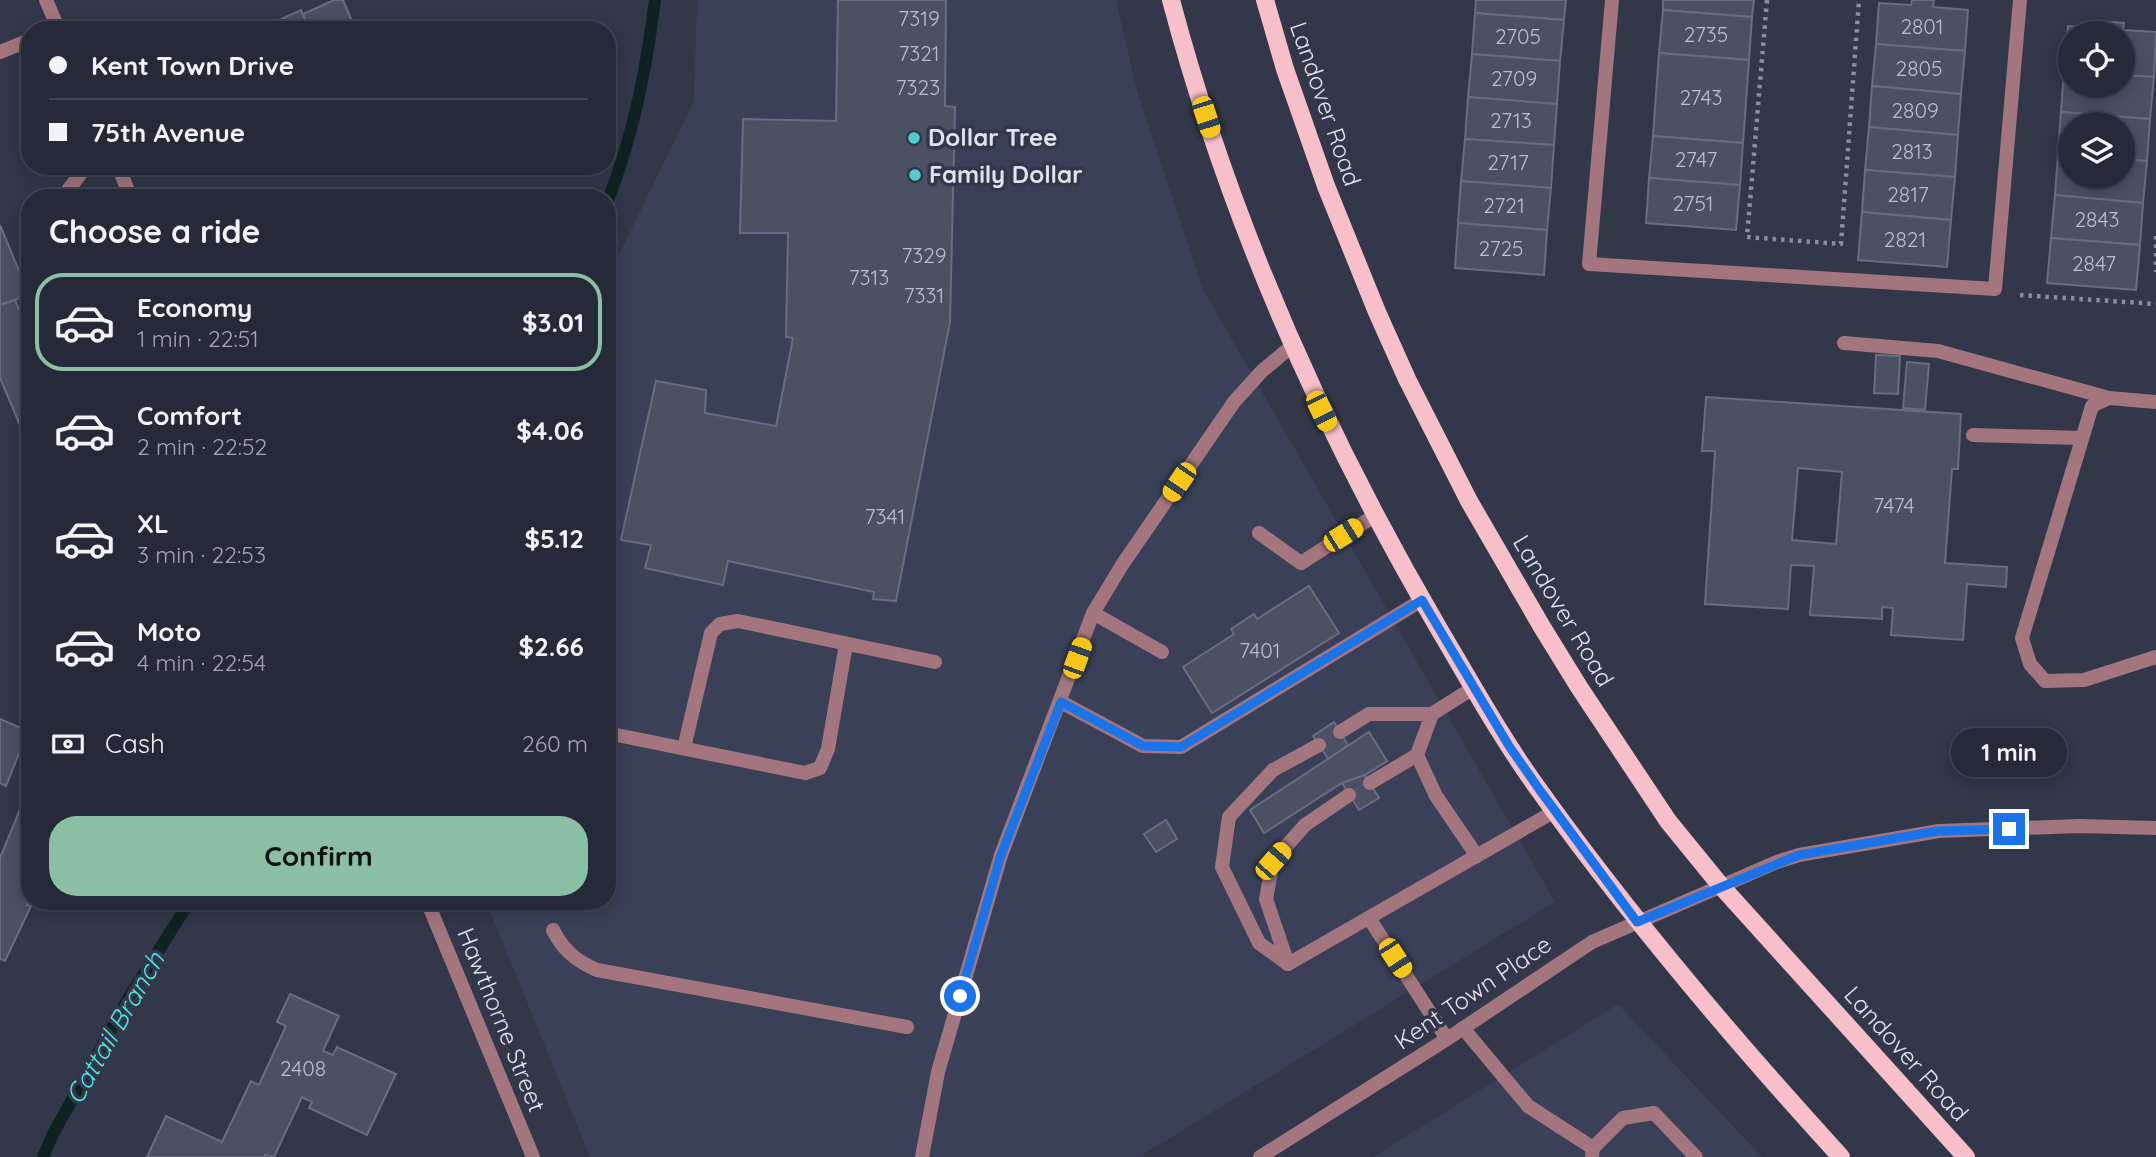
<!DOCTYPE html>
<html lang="en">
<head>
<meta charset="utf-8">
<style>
	body { margin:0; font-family:Quicksand,sans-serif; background:#2e313f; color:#f1f3f6; height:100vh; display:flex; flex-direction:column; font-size:26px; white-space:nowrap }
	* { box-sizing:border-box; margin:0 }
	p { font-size:23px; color:#a4a6ad }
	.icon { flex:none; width:38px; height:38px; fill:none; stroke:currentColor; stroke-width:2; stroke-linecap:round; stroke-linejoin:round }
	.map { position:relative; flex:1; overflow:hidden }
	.sheet { position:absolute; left:21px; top:189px; width:595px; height:721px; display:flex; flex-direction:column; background:#262937; border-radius:28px; box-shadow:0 4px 18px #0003,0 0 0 2px #424552 }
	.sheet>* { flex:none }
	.top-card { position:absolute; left:21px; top:21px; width:595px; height:154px; border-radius:28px; box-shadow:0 4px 18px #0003,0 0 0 2px #424552; display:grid; align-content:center; height:154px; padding:0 28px; background:#262937 }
	.fabs { position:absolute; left:2058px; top:21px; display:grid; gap:14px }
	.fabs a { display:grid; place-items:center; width:77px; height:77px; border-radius:50%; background:#262937; box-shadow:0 4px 18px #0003,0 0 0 2px #424552; font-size:35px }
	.end { position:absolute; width:32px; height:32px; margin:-16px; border:9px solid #1a73e8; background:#fff; box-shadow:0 0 0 4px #fff }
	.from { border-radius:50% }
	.bubble { position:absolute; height:49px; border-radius:24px; background:#262937; box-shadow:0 4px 18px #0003,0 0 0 2px #424552; font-size:23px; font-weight:700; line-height:49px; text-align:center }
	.car { position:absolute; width:21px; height:42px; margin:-21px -10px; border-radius:9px; box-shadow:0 0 5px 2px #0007; background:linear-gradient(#f5c518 24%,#345 0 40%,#f5c518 0 76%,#345 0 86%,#f5c518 0) }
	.top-card b { display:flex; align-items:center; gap:24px; height:66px; font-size:26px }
	.top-card b+b { border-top:2px solid #424552 }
	.top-card i { width:18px; height:18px; background:#f1f3f6 }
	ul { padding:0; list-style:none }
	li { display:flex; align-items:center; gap:21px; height:98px; margin:0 14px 10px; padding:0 14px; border:4px solid transparent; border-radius:28px }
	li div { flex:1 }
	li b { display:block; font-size:26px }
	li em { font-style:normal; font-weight:700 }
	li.on { border-color:#8abfa5 }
	li>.icon { width:63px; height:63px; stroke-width:1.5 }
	h2 { padding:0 28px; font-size:32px; line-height:84px }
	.pay { display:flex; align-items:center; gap:18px; height:77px; padding:0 28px; font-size:26px }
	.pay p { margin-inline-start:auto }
	.button { display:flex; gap:14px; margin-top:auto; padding:14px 28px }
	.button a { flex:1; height:80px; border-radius:28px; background:#8abfa5; color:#111; font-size:28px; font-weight:700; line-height:80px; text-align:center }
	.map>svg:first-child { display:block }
</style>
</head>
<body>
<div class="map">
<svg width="2156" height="1157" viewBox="0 0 2156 1157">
	<rect width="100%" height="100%" fill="#323749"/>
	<g fill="#3a4058">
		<polygon points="697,0 1116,0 1137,91 1203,289 1555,902 1139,1157 590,1157 486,901 607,901 607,279 694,101"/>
		<polygon points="1618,1004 1762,1157 1373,1157"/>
	</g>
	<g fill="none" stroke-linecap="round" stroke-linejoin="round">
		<g stroke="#0e2222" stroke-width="12">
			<path d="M607 203C633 136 646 72 655 0"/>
			<polyline points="43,1157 53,1134 129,997 190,901"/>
		</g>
	</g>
	<g fill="#4b5063" stroke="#686d81" stroke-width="2" fill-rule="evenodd">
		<polygon points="334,0 343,0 356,30 309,30 303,14"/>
		<polygon points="838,0 946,0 945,106 955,107 950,322 896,601 873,599 874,592 728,561 723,585 645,568 651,545 621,540 656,381 706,390 705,413 776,426 793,338 786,337 788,233 740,233 743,119 836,121"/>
		<polygon points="1476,0 1566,0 1564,20 1475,13"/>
		<polygon points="1663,0 1754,0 1752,17 1663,10"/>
		<polygon points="1912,0 1934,0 1933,7 1968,10 1965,51 1876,44 1879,3 1911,5"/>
		<polygon points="301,10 309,30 270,30 268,25"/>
		<polygon points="1663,10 1752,17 1749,60 1659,53"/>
		<polygon points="1475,13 1564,20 1560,61 1472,54"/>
		<polygon points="2100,21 2124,23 2123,30 2156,32 2154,77 2123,75 2123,33 2070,33 2070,71 2064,70 2068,26 2099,28"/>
		<polygon points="1876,44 1965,51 1961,94 1872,86"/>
		<polygon points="1659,53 1749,60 1743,143 1653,136"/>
		<polygon points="1472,54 1560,61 1557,104 1468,97"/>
		<polygon points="2064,70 2070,71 2070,86 2123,86 2123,75 2154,77 2150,119 2061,112"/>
		<polygon points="1872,86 1961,94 1958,135 1869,127"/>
		<polygon points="1468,97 1557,104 1554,145 1465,139"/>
		<polygon points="2061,112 2150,119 2147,161 2123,159 2123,124 2070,124 2070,155 2058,154"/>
		<polygon points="1869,127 1958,135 1955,177 1865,170"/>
		<polygon points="1653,136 1743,143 1740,185 1649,178"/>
		<polygon points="1465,139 1554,145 1551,188 1461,181"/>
		<polygon points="2058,154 2070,155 2070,177 2123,177 2123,159 2147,161 2143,203 2055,195"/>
		<polygon points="1865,170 1955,177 1951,220 1862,212"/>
		<polygon points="1649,178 1740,185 1736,230 1646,223"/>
		<polygon points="1461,181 1551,188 1547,230 1458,223"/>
		<polygon points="2055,195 2143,203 2140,245 2051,238"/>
		<polygon points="1862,212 1951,220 1947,267 1858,260"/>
		<polygon points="1458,223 1547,230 1544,275 1455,268"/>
		<polygon points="0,225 29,295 0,305"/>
		<polygon points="2051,238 2140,245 2136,290 2047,283"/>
		<polygon points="15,300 30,337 30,449 0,378 0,305"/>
		<polygon points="1876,355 1900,356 1898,394 1874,393"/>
		<polygon points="1907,362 1929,364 1925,410 1903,408"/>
		<path d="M1706 397 1961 414 1958 469H1952L1945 563 2007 567 2006 587 1967 584 1963 640 1891 635 1893 608 1882 607V619L1810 615 1814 566 1791 565 1788 609 1705 604 1715 451H1702ZM1798 468 1842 472 1836 544 1792 540Z"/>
		<polygon points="1309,586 1339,633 1212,713 1183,667 1234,634 1231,629 1254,614 1257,619"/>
		<polygon points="0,719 28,731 6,786 0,783"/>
		<polygon points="1334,722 1348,745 1329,760 1313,736"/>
		<polygon points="1369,732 1387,761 1365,775 1342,783 1264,833 1250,810"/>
		<polygon points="1365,775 1379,798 1359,810 1342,783"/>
		<polygon points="28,790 30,791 30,899 27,905 31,906 5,961 0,959 0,858"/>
		<polygon points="1166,820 1177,839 1156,852 1144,834"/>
		<polygon points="290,994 339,1016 323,1051 333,1055 337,1047 396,1074 367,1135 309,1108 312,1102 302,1097 274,1157 265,1155 264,1157 147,1157 166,1116 222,1142 251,1081 259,1085 286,1026 277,1022"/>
	</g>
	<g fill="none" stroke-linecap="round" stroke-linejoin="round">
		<g stroke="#898d9c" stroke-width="4.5" stroke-dasharray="3.5 5" stroke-linecap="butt">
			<polyline points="1767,0 1747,237 1841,244 1859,0"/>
			<polyline points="2156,236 2156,272"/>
			<polyline points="2020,295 2156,304"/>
		</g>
		<g stroke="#a3767f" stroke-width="14">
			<polyline points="1612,0 1589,264 1995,289 2020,0"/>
			<polyline points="0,52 30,40"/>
			<polyline points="70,198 68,190 82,172 95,166"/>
			<polyline points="1844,343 1938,351 2109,398"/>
			<polyline points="2156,402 2109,398 2092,406 2022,638 2030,664 2045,681 2084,680 2156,657"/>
			<polyline points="1973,435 2082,438"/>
			<polyline points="1259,533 1301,563 1374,516"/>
			<polyline points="1093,613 1162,652"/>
			<polyline points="1061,702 1143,746 1181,747 1422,600"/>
			<polyline points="1432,714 1417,755 1436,796 1477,856"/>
			<polyline points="1340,732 1369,714 1432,714 1473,688"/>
			<polyline points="607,733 805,773 820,768 828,749 846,644"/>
			<polyline points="684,748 711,633 720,624 738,621 935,662"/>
			<polyline points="1370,783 1417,755"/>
			<polyline points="1369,918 1447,1039"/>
			<path d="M553 930C563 950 576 961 597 970L907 1027"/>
			<polyline points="1288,964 1555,811"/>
			<polyline points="1288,964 1259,943 1222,867 1229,817 1273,770 1319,745"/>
			<polyline points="1288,964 1266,899 1273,861 1305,825 1349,795"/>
			<polyline points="1463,1028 1528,1106 1593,1148"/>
			<polyline points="1592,1156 1593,1148 1623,1118 1654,1113 1696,1157"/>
		</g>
		<polyline stroke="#a3767f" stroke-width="14" points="922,1157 938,1072 1001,855 1093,613 1122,565 1234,402 1262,371 1292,346"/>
		<g stroke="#a3767f" stroke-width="14">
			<polyline points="46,0 59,30"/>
			<polyline points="118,166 131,198"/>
			<polyline points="427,901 533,1157"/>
			<polyline points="1260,1157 1447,1039 1592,942 1777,862 1799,855 1939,831 2079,826 2156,828"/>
		</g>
		<g stroke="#f7bfc9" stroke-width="18">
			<path d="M1171 0C1230 222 1323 431 1439 629 1471 683 1502 739 1539 790 1632 920 1734 1040 1841 1157"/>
			<polyline points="1265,0 1285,69 1326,186 1377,312 1407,379 1469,501 1542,627 1579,687 1668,821 1721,886 1966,1157"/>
		</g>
	</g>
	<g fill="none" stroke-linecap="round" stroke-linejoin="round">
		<polyline stroke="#1a73e8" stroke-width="9" points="960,996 1001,855 1061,702 1143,746 1181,747 1422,600 1509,746 1539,789 1637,922 1799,855 1938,831 2009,829"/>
	</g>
	<g fill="#52cdcf" stroke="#323749" stroke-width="2.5">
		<circle cx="914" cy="138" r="7"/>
		<circle cx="915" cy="175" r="7"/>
	</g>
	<g text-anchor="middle" stroke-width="7" stroke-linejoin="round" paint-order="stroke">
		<g font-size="21" fill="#bbbecc">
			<text x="919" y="26">7319</text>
			<text x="1922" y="34">2801</text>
			<text x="1706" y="42">2735</text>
			<text x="1518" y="44">2705</text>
			<text x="919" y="61">7321</text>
			<text x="1919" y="76">2805</text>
			<text x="1514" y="86">2709</text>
			<text x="918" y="95">7323</text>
			<text x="1701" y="105">2743</text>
			<text x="1915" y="118">2809</text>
			<text x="1511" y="128">2713</text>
			<text x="1912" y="159">2813</text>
			<text x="1696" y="167">2747</text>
			<text x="1508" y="170">2717</text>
			<text x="1908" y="202">2817</text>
			<text x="1693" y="211">2751</text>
			<text x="1504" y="213">2721</text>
			<text x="2097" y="227">2843</text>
			<text x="1905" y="247">2821</text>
			<text x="1501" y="256">2725</text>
			<text x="924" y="263">7329</text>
			<text x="2094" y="271">2847</text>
			<text x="869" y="285">7313</text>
			<text x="924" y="303">7331</text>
			<text x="1894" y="513">7474</text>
			<text x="885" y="524">7341</text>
			<text x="1260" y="658">7401</text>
			<text x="303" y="1076">2408</text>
		</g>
		<g font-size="24" fill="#e0e3ef" stroke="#323749">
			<text transform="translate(1325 104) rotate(71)" y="8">Landover Road</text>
			<text transform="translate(1563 611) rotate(59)" y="8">Landover Road</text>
			<text transform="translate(1473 993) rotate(-34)" y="8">Kent Town Place</text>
			<text transform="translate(501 1020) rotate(68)" y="8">Hawthorne Street</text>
			<text transform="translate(1906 1054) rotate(48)" y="8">Landover Road</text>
		</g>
		<g font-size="24" font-weight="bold" fill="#e0e3ef" stroke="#323749" text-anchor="start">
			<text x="928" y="146">Dollar Tree</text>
			<text x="929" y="183">Family Dollar</text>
		</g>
		<g font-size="26" font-style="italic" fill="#4ce7e9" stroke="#323749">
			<text transform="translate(115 1028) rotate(-60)" y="9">Cattail Branch</text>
		</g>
	</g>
</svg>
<div class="fabs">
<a><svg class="icon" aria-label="locate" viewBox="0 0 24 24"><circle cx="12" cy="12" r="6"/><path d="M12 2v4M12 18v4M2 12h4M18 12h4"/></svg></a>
<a><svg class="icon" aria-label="layers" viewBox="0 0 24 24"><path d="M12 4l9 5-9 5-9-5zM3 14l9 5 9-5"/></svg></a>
</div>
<i class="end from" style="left:960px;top:996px"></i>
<i class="end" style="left:2009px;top:829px"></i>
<div class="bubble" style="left:1951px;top:728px;width:116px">1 min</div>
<i class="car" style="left:1206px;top:117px;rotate:162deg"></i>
<i class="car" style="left:1321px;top:411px;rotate:154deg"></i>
<i class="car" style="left:1179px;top:482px;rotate:214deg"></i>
<i class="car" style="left:1343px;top:535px;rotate:58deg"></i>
<i class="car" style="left:1077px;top:658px;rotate:20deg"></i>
<i class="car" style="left:1273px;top:861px;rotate:41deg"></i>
<i class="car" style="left:1395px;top:958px;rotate:147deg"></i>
<div class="top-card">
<b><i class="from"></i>Kent Town Drive</b>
<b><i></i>75th Avenue</b>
</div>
<section class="sheet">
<h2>Choose a ride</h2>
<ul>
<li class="on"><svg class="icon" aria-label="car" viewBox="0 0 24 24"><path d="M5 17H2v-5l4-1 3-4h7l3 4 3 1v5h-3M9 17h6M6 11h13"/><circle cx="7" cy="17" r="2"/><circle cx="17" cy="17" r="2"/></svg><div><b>Economy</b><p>1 min · 22:51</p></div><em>$3.01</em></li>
<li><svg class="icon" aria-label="car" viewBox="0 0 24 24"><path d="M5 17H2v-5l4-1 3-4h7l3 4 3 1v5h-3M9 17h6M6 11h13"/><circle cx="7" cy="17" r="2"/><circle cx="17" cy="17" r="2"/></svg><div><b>Comfort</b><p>2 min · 22:52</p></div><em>$4.06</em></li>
<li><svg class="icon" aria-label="car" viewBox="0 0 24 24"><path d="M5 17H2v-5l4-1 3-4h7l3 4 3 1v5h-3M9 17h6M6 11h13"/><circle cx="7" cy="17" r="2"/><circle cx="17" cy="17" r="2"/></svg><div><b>XL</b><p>3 min · 22:53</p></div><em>$5.12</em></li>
<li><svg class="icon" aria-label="car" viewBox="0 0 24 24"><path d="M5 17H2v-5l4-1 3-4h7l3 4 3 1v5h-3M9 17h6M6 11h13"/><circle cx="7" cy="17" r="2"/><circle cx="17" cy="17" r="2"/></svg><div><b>Moto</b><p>4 min · 22:54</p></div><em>$2.66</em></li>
</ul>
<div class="pay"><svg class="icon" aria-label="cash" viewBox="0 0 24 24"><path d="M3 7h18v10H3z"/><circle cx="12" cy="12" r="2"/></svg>Cash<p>260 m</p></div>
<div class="button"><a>Confirm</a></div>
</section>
</div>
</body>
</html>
